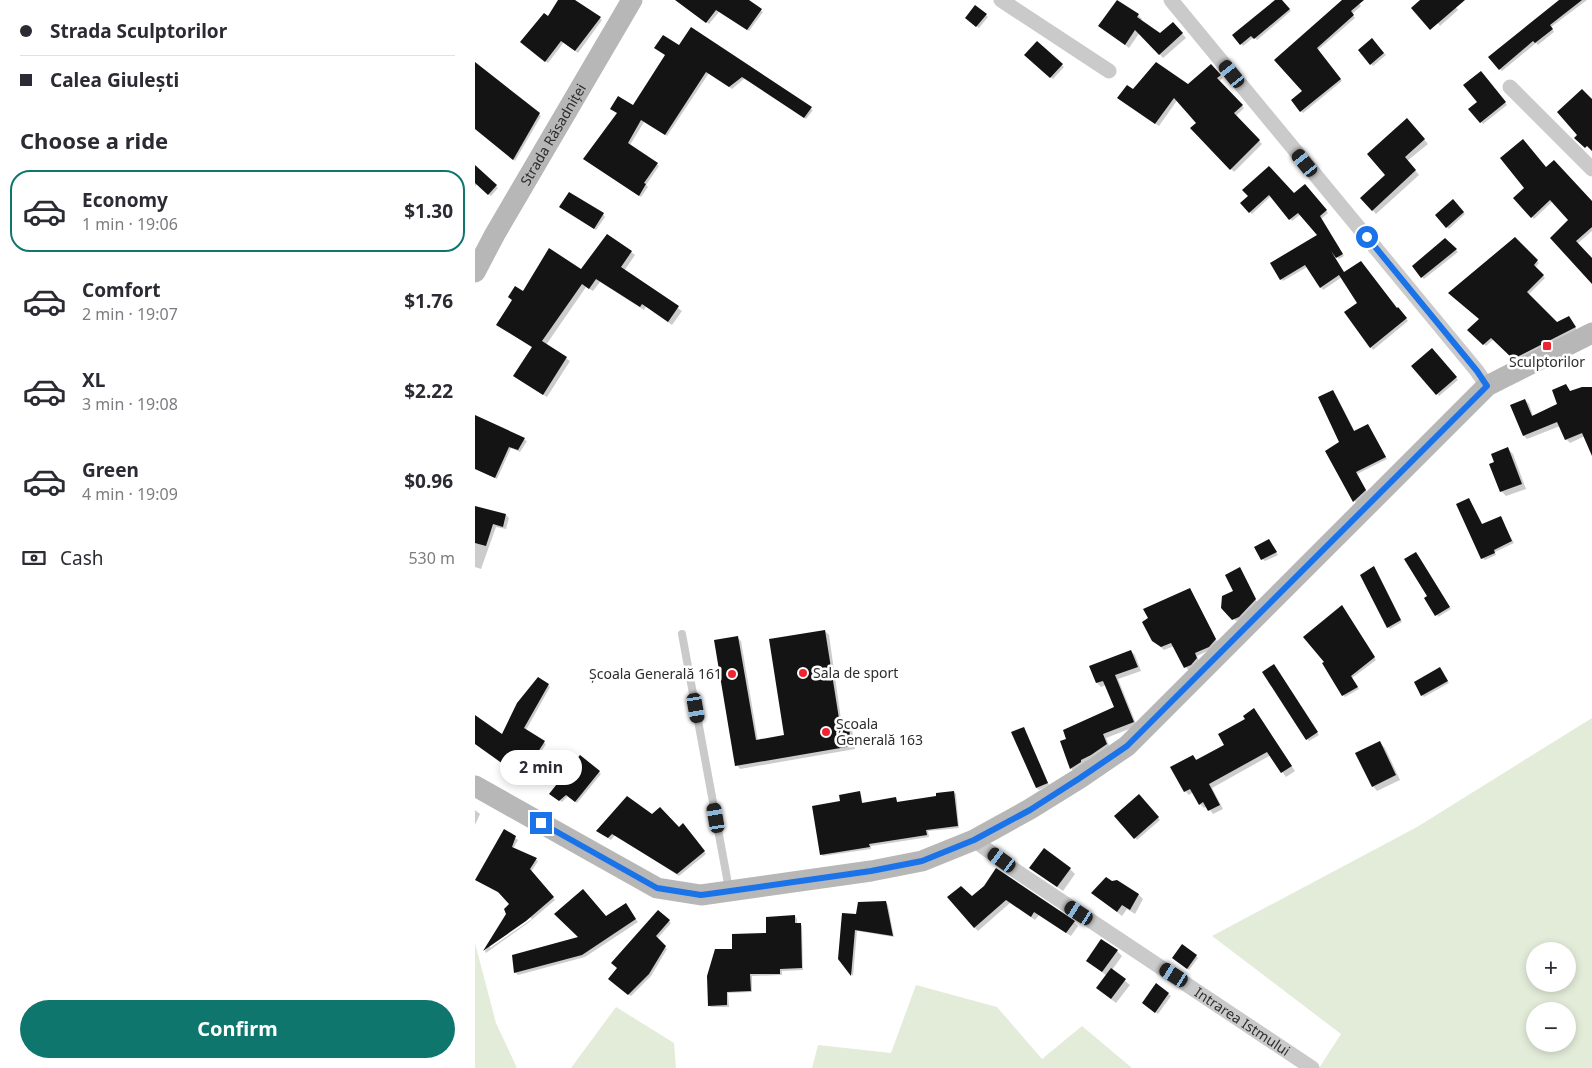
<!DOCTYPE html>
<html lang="en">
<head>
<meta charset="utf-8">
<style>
	body { margin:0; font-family:"Noto Sans",sans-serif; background:#f7f7f7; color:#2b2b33; height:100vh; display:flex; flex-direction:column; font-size:19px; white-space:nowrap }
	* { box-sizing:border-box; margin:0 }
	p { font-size:16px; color:#7c7c81 }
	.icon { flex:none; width:28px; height:28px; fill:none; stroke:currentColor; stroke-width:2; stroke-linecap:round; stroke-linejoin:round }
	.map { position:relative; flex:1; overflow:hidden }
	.side { display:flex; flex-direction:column; background:#fff; width:475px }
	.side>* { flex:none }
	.banner { display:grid; align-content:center; height:110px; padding:0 20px; background:#fff }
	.buttons { position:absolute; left:1051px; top:942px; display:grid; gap:10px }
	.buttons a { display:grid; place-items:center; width:50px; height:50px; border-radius:50%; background:#fff; box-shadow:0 2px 8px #0003; font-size:25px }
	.end { position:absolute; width:22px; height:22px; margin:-11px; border:6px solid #1a73e8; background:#fff; box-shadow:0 0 0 2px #fff }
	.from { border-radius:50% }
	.bubble { position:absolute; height:35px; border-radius:18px; background:#fff; box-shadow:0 2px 8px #0003; font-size:16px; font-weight:700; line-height:35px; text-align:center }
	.car { position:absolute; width:15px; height:30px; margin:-15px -8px; border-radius:6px; box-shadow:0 0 4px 1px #0007; background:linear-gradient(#222 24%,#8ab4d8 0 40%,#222 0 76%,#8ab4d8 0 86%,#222 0) }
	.banner b { display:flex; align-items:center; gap:18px; height:48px; font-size:19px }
	.banner b+b { border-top:1px solid #e1e1e2 }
	.banner i { width:12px; height:12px; background:#2b2b33 }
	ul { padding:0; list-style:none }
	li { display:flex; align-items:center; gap:15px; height:82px; margin:0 10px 8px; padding:0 10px; border:2px solid transparent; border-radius:20px }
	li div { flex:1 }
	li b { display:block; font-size:19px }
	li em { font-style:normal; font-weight:700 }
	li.on { border-color:#0f766e }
	li>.icon { width:45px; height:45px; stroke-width:1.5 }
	h2 { padding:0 20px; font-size:22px; line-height:60px }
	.pay { display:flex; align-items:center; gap:12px; height:55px; padding:0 20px; font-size:19px }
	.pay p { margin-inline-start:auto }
	.primary-button { display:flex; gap:10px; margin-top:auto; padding:10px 20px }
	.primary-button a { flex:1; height:58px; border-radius:30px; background:#0f766e; color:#fff; font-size:20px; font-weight:700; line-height:58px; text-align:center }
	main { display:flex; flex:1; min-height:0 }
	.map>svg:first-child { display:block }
</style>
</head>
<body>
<main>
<section class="side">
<div class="banner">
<b><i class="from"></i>Strada Sculptorilor</b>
<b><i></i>Calea Giulești</b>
</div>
<h2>Choose a ride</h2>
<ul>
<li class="on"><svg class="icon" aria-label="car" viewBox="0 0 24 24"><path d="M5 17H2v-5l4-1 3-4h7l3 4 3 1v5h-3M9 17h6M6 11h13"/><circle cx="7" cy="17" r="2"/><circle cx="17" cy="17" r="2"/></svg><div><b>Economy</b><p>1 min · 19:06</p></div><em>$1.30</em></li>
<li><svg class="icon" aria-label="car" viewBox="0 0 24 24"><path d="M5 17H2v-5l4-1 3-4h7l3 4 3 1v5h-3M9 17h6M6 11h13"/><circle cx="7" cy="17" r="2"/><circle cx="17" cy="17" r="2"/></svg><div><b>Comfort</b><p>2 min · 19:07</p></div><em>$1.76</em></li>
<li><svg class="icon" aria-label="car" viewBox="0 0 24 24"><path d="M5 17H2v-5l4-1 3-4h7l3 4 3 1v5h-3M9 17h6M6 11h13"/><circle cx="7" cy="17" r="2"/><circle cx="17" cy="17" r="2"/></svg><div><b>XL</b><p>3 min · 19:08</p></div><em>$2.22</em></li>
<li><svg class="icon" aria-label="car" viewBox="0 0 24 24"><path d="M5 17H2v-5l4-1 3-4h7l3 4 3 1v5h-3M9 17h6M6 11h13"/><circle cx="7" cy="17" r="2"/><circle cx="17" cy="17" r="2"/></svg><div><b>Green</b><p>4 min · 19:09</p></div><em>$0.96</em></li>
</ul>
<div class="pay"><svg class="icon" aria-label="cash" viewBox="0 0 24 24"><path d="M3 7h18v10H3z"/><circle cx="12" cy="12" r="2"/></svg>Cash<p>530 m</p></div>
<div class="primary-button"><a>Confirm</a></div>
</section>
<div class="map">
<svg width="1117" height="1068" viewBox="0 0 1117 1068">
	<rect width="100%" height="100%" fill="#fff"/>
	<g fill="#e3ecd9" fill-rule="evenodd">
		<path d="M1117 718V1068H844L866 1034 737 936 942 827ZM1060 951H1092V984H1060ZM1060 1011H1092V1044H1060Z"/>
		<polygon points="0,943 21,1023 42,1068 0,1068"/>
		<polygon points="441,985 522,1007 567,1059 607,1026 657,1068 337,1068 343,1045 416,1053"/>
		<polygon points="141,1007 199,1043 201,1068 96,1068"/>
	</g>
	<g fill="#0003" fill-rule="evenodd">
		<polygon points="85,0 98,0 127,20 103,53 89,42 73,63 49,44 73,17"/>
		<polygon points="209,0 272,0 288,12 274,31 244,12 234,24 208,5"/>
		<polygon points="802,0 806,0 816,11 782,40 779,37 768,46 759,35"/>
		<polygon points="869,0 881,0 886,6 877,14 880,18 843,50 867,81 828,113 826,111 828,92 800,60"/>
		<polygon points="947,0 978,0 976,2 983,10 965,26"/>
		<polygon points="1086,0 1112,0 1076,27 1079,32 1063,45 1061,43 1027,71 1014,57"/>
		<polygon points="643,1 663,15 667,19 666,21 685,35 698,23 711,38 688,58 665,32 654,48 625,26"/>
		<polygon points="500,6 513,17 504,28 491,18"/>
		<polygon points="897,40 911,55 898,66 884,50"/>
		<polygon points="562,43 589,67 578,79 551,55"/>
		<polygon points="204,47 338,110 331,119 270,78 257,89 234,73 192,136 169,122 155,145 184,166 171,185 173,187 166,197 112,161 159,107"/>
		<polygon points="0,65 66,116 40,161 0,128"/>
		<polygon points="739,68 748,78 744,81 769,108 761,116 787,144 759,172 717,128 723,123 703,99 684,126 647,101 659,91 713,86"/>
		<polygon points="1008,74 1032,105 1008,124 1006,122 1004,102"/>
		<polygon points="936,124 953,144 932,161 944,175 901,214 887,198 912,175"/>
		<polygon points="0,167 23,188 16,196 2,184 0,187"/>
		<polygon points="1072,168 1117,203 1117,231 1102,244 1077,238 1095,220 1078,201 1059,219 1040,198"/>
		<polygon points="830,186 853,213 846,219 869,256 864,259 857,251 855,252 869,273 925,311 933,321 898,350 871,313 884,303 867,277 848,290 832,267 808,281 806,279 844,236 826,214 817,221 796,196 777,214 767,203 775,196 769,190 819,195"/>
		<polygon points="978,200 990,214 974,229 961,215"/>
		<polygon points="88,209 128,214 130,217 121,230"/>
		<polygon points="1040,238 1064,263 1060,268 1070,278 1053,295 1082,324 1096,320 1102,330 1041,360 1019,339 1011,346 994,330 1006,319"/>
		<polygon points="970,240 983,252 949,279 947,277"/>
		<polygon points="156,252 160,255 149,271 207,311 197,325 171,306 169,310 125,282 118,291 111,287 71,345 95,361 72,397 43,379 58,348 23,325 48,293"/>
		<polygon points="957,350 983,380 964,396 938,366"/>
		<polygon points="1091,386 1096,392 1110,436 1095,443 1091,439 1085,426 1052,439 1049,436 1050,400 1054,404 1058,416 1084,405"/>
		<polygon points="860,393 880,432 893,425 912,459 882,474 892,492 881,503 852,451 866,443"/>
		<polygon points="0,417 52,441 45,452 36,448 22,479 0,469"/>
		<polygon points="1033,449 1038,454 1051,489 1031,496 1026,491 1020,463"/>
		<polygon points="994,499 1008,526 1025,517 1039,543 1020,552 1021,555 1010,560 1007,558"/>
		<polygon points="0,507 31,515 34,518 31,529 21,527 6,569 0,567"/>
		<polygon points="794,540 803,555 790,561 787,559"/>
		<polygon points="943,555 976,609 963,617 954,596"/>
		<polygon points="765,568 782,602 766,619 761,621 747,608 759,591"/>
		<polygon points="901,570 927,622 915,629 913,627"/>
		<polygon points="715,589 743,643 737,649 722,656 724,661 719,667 713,670 699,646 689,650 681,643"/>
		<polygon points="869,609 901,660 877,678 884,689 870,697 868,695"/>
		<polygon points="350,631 354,635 367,726 373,725 377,729 380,749 265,769 262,765 263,638 266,641 283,741 310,736"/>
		<polygon points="656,651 660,655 666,671 643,679 662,726 631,738 635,748 599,772 596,768 641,708 631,685 626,687 622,683 616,667"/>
		<polygon points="801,668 844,735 834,741 832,739"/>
		<polygon points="967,671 974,683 949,697 947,695"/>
		<polygon points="73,685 75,687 51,730 71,744 47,783 36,776 37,769 0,744 0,722 27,736"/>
		<polygon points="779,710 820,771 811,777 796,755 737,788 748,809 738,814 732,806 729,808 725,804 718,792 714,795 710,791 718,756 722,760 751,746"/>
		<polygon points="550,731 574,785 564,790 562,788"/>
		<polygon points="905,743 910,748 925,780 902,791 898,786"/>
		<polygon points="124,772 126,774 102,803 93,796 87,802 78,795"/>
		<polygon points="384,792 386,794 388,804 420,798 423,803 463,797 479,792 481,794 484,828 453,831 454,837 396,846 396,849 348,856 346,854 367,802"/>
		<polygon points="664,796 685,820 662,840 641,816"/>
		<polygon points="0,810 5,814 0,825"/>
		<polygon points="177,816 204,828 210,827 231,854 204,876 140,835 136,840 125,833"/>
		<path d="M30 831 43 840 38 849 63 861 56 872 80 900 53 923 11 953 10 951 32 914 35 904 26 894 1 880ZM55 917 57 919 15 948V945Z"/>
		<polygon points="555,868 595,869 600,874 588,891"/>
		<polygon points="510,887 599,922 603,926 596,936 564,915 560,920 535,903 503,931 499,927 497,898"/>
		<polygon points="618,893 663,894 668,899 660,914 652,909 647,916"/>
		<polygon points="411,902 413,905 419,937 382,931 378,976 364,958 382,915"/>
		<polygon points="151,905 163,922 110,957 43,975 40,972 105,938"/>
		<polygon points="183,911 196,923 182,939 192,949 176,976 156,996 137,981"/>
		<polygon points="320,916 322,919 322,924 325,924 327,926 328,970 307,971 307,975 277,976 277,992 253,993 254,1007 236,1007 234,1005 258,950 293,934"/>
		<polygon points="642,951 647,956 637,970 655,985 641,1003 628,993 632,976 618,965"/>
		<polygon points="721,956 723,958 714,970 700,960"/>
		<polygon points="682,985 696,996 683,1014 671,1005"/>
	</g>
	<g fill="#141414">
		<polygon points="83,0 100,0 126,17 100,51 86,41 70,62 45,42 69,13 73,16"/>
		<polygon points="200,0 274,0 287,9 272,30 241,10 231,23"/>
		<polygon points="642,0 664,14 662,17 685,33 698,22 708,33 684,55 660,30 650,45 623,26"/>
		<polygon points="800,0 807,0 815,9 779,39 776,36 765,45 757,35"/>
		<polygon points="867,0 889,0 876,11 879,15 842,48 866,79 825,112 816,100 827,91 799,60"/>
		<polygon points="945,0 990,0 955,30 936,8"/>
		<polygon points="1084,0 1107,0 1075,25 1078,29 1060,43 1058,41 1024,70 1013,57"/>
		<polygon points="500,5 512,14 501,27 490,18"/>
		<polygon points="216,27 337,107 329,118 267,77 254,87 231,72 190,135 166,120 153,143 183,163 169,183 171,184 164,196 108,159 142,113 135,109 143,96 158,105 190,55 179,48 188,35 204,45"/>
		<polygon points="897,38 909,53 895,65 883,50"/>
		<polygon points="562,41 588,64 575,78 549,55"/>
		<polygon points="0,62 65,113 38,160 0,129"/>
		<polygon points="681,62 713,84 736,64 746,75 742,78 768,105 759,113 785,140 755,170 715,128 721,123 699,98 680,124 642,98 652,85 658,89"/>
		<polygon points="1006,71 1031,102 1005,123 993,109 1002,102 988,85"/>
		<polygon points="1107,89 1117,99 1117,151 1112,146 1110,148 1099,138 1102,135 1082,112"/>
		<polygon points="932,118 950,139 930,157 941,170 897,211 885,198 910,175 892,154"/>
		<polygon points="1048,139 1071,167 1079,160 1117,201 1117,227 1101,241 1117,258 1117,284 1075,238 1093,220 1075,200 1056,218 1038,198 1049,188 1025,158"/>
		<polygon points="0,165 22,185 13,195 0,183"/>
		<polygon points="794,166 819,193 830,184 852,210 845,216 868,254 861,258 856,251 869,272 886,261 922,308 923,307 932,318 895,348 869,312 882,303 864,275 845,288 830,265 805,280 795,263 842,235 823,213 814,220 794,195 774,213 765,203 773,196 767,190"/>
		<polygon points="94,192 129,213 119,229 84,207"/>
		<polygon points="978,199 989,212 971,228 960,215"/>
		<polygon points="132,234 157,251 146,267 204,306 193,322 167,304 165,307 121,279 114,289 107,284 67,341 92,357 68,395 38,376 57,347 21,325 37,300 33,297 40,286 48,291 74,248 106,269"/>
		<polygon points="1040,237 1063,260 1059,265 1069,275 1052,292 1082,322 1094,316 1101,327 1038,359 1016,338 1008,345 992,330 1004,319 973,293"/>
		<polygon points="970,238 982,249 946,278 937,266"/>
		<polygon points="957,348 982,377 961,395 936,366"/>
		<polygon points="1091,384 1095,391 1107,387 1117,387 1117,456 1107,433 1090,440 1082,422 1048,436 1035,405 1050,399 1057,416 1082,404 1077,390"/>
		<polygon points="858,390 879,431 893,424 911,457 881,472 891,490 878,502 850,451 864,442 843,397"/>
		<polygon points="0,415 50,438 43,450 34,447 20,478 0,469"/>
		<polygon points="1033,447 1047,484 1025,492 1014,464 1019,462 1016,454"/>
		<polygon points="994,498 1007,524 1026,516 1037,541 1019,550 1020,553 1006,559 981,504"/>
		<polygon points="0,506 31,514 28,527 18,524 11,546 0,543"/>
		<polygon points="794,539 802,552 786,560 779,547"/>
		<polygon points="941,552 975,607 960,616 949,598 952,596 929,559"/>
		<polygon points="899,566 926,620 912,628 885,575"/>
		<polygon points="765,567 781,599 764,617 757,620 746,608 747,596 758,591 750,575"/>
		<polygon points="715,588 741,639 734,647 720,653 722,658 716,665 709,668 696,643 686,647 677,641 667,622 673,618 668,609"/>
		<polygon points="867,605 900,657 876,676 883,687 867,696 847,663 849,662 828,637"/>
		<polygon points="350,630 365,725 373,724 377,746 260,766 239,640 263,636 281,740 309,735 294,639"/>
		<polygon points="656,650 663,667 640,675 659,722 628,734 632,744 616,755 606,760 606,762 595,769 585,741 591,739 588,730 639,707 628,681 621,683 614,666"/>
		<polygon points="799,664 843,732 831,740 787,672"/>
		<polygon points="965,667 973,681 946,696 939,682"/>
		<polygon points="63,677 74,684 49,728 70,741 44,782 32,774 35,769 0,744 0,715 27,734 42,703"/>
		<polygon points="779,708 817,766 806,773 792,752 734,784 745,805 733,811 728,802 724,805 715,789 709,792 695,767 718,755 721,760 749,745 743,734 770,719 768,716"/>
		<polygon points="549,727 573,783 561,788 536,732"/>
		<polygon points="905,741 921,775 897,787 880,753"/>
		<polygon points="105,755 125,771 100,802 91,795 84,801 74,794"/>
		<polygon points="385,791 387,803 421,797 422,802 461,796 461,793 479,791 483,826 451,830 452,835 394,844 395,847 345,855 337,806 365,801 364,795"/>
		<polygon points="664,794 684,817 659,839 639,816"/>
		<polygon points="152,796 177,814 185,807 204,827 208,823 230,851 202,874 137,834 133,838 121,831"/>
		<polygon points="29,829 41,836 37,847 62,858 55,869 79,897 51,921 8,951 31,914 29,909 34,904 23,892 0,880"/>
		<polygon points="569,848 596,868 582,887 554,868"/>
		<polygon points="521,868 600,921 591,933 559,912 556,917 531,900 499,928 472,897 486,886 497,896 509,886"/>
		<polygon points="631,877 637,881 642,880 664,894 655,910 647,905 642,912 616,893"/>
		<polygon points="108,889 131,916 151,903 161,919 107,955 39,973 37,955 103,937 79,914"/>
		<polygon points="411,901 418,936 380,930 376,976 363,959 367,913 381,914 383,902"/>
		<polygon points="183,910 195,920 181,936 191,946 174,974 153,995 133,979 142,968 136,963"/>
		<polygon points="320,915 320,923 326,923 327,968 305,969 305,974 275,974 276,991 252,992 252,1005 233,1006 232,976 240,949 257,949 257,934 291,933 291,917"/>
		<polygon points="626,939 643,950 627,972 611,961"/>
		<polygon points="707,944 722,955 712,969 697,958"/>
		<polygon points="636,968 651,979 636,999 621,988"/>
		<polygon points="681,983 694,993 680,1013 667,1003"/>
	</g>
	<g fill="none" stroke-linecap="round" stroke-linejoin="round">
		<polyline stroke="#cacaca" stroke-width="8" points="207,634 254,889"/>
		<g stroke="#cacaca" stroke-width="15">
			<polyline points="526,0 634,71"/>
			<polyline points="696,0 1002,371 1012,386"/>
			<polyline points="1035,87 1117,169"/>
			<path id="s1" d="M499 840 541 871 837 1068"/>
		</g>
		<g stroke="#b7b7b7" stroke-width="21">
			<path id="s2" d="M0 272 20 234 157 0"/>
			<polyline points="0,786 182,888 226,895 396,871 447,861 499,840 555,809 605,778 652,746 1012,386 1117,333"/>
		</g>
	</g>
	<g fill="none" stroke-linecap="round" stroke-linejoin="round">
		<polyline stroke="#1a73e8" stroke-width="6" points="66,823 182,888 226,895 241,893 396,871 447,861 499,840 555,810 605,778 652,746 1012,386 1002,371 892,237"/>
	</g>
	<g fill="#ef2431" stroke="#fff" stroke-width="2">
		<rect x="1067" y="341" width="10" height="10" rx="2.5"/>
		<circle cx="328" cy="673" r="5"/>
		<circle cx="257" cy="674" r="5"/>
		<circle cx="351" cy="732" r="5"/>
	</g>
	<g text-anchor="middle" stroke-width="5" stroke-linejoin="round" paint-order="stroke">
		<g font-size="14" fill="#2d2d2d" stroke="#fff">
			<text dy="5" stroke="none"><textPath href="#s2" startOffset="158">Strada Răsadniței</textPath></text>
			<text dy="5" stroke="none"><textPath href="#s1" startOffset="324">Intrarea Istmului</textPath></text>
		</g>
		<g font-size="14" fill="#2d2d2d" stroke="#fff" text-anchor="start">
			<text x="1072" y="367" text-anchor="middle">Sculptorilor</text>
			<text x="338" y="678">Sala de sport</text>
			<text x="247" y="679" text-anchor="end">Școala Generală 161</text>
			<text x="361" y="729">Școala<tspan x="361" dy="16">Generală 163</tspan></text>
		</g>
	</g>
</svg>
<div class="buttons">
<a>+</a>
<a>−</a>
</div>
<i class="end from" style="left:892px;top:237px"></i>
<i class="end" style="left:66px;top:823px"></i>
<div class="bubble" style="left:25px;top:750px;width:82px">2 min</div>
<i class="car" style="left:757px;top:74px;rotate:321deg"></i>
<i class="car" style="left:830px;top:163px;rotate:321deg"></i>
<i class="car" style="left:221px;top:708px;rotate:170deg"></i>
<i class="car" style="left:241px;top:818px;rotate:350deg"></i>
<i class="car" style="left:527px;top:860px;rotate:306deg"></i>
<i class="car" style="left:604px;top:913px;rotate:303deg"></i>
<i class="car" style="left:699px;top:975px;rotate:303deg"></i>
</div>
</main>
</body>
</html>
